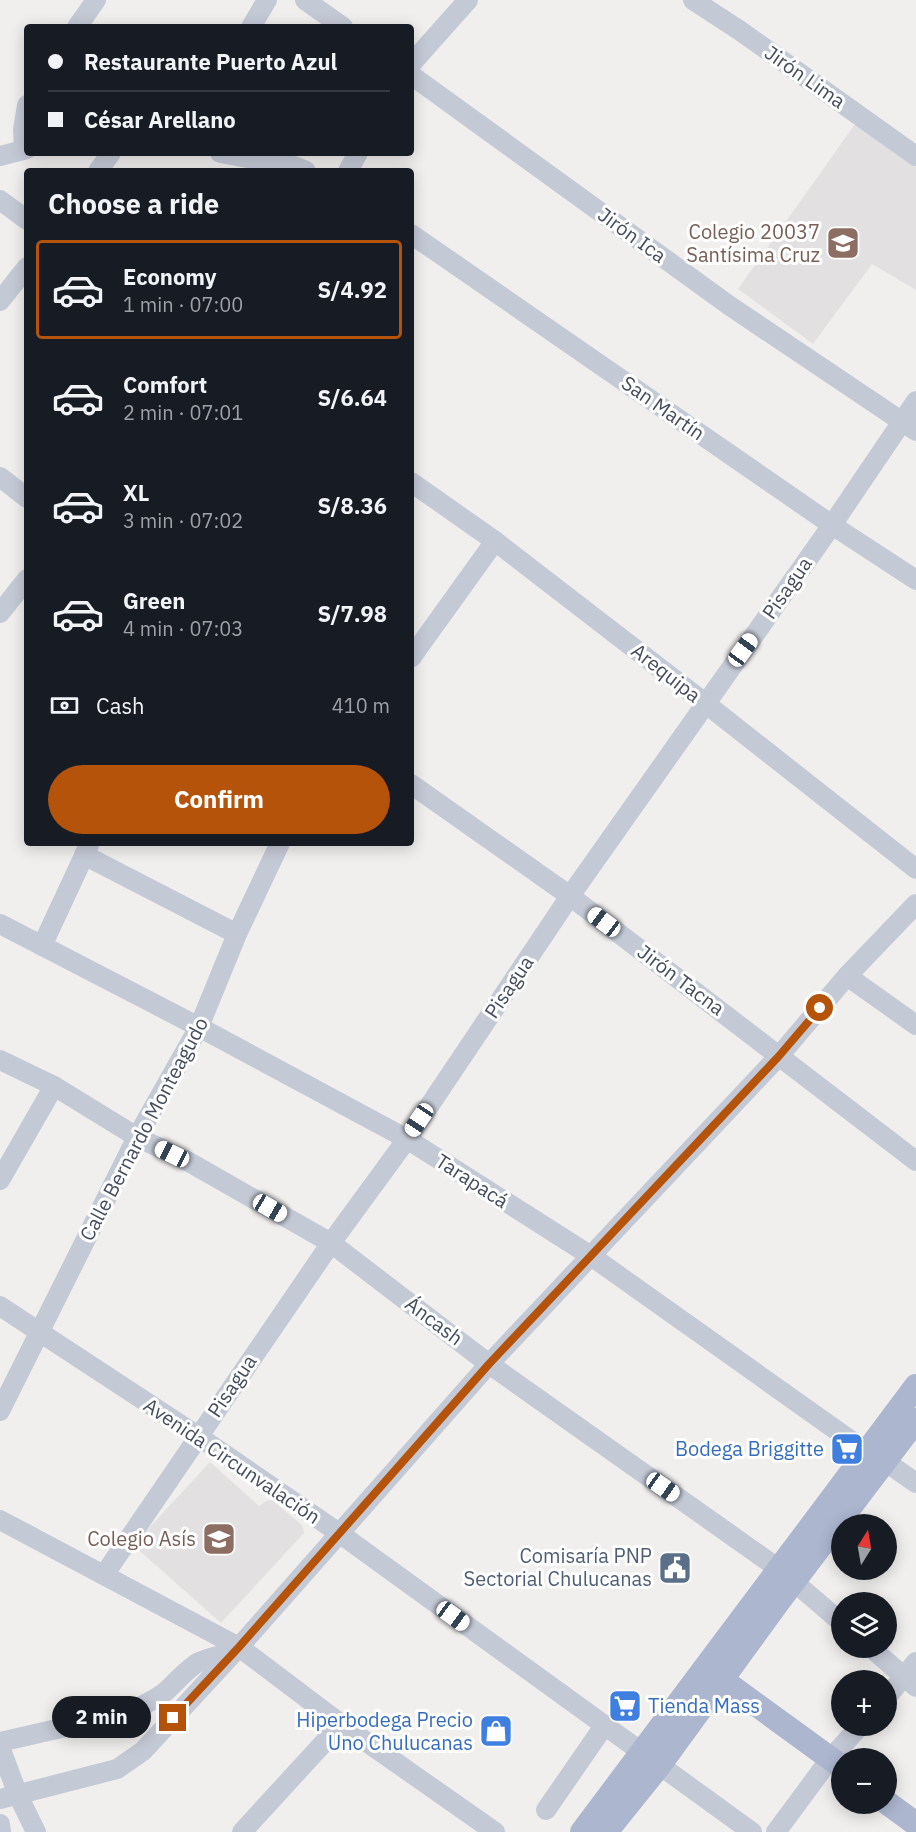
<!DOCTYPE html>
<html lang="en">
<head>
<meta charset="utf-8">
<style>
	body { margin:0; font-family:"IBM Plex Sans",sans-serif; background:#20242c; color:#f1f3f6; height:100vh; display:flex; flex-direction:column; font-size:22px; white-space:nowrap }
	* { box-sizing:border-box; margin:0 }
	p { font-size:20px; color:#9ea1a6 }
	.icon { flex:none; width:33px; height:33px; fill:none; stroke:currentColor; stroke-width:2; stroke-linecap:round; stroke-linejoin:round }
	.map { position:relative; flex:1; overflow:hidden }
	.side { position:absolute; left:24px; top:168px; width:390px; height:678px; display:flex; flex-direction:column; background:#171b24; border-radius:6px; box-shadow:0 3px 15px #0003 }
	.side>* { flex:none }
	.top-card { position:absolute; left:24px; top:24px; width:390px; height:132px; border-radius:6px; box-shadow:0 3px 15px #0003; display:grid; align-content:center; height:132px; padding:0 24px; background:#171b24 }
	.needle { width:39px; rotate:11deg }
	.tools { position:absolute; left:831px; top:1514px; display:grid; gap:12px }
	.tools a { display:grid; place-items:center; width:66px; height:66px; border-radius:50%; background:#171b24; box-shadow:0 3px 15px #0003; font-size:30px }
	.end { position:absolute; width:27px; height:27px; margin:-14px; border:8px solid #b45309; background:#fff; box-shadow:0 0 0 3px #fff }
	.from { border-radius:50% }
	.bubble { position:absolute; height:42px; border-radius:21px; background:#171b24; box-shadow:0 3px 15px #0003; font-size:20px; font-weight:800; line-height:42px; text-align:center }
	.car { position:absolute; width:18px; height:36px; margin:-18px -9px; border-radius:8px; box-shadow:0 0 4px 2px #0007; background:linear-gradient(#fff 24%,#345 0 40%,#fff 0 76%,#345 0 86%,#fff 0) }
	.top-card b { display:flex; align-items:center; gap:21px; height:57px; font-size:22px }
	.top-card b+b { border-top:2px solid #363941 }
	.top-card i { width:15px; height:15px; background:#f1f3f6 }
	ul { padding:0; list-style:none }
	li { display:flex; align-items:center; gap:18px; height:99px; margin:0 12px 9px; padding:0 12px; border:3px solid transparent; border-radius:6px }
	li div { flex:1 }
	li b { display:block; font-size:22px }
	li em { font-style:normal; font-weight:800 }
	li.current { border-color:#b45309 }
	li>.icon { width:54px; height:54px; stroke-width:1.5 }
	h2 { padding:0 24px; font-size:27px; line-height:72px }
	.pay { display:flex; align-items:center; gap:15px; height:66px; padding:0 24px; font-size:22px }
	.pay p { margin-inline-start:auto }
	.primary-button { display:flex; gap:12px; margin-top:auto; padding:12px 24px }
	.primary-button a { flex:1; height:69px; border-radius:36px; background:#b45309; color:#fff; font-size:24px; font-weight:800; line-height:69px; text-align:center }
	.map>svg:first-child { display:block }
</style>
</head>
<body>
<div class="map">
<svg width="916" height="1832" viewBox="0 0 916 1832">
	<rect width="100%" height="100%" fill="#f1efee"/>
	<g fill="#e2e0e0">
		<polygon points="858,120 916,160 916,290 872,264 813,344 738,289"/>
		<polygon points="210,1462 259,1506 266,1501 272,1500 302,1525 304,1533 221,1623 133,1545"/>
	</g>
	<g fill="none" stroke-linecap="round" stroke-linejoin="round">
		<g stroke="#c4c9d6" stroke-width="20">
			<polyline points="305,0 343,27"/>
			<polyline points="693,0 739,30 916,156"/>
			<polyline points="77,27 96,0"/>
			<polyline points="251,27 267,0"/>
			<polyline points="411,64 468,0"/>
			<polyline points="411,75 730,306 916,431"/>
			<polyline points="24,149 23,130 27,105"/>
			<polyline points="220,153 294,166 306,171"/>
			<polyline points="0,156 27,149"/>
			<polyline points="98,171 111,153"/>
			<polyline points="348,171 358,153"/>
			<polyline points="0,200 27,220"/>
			<polyline points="411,234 832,525 916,580"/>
			<polyline points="0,301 27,267"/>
			<polyline points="0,477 27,498"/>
			<polyline points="411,482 495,541 705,703 916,869"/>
			<polyline points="0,613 27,579"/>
			<polyline points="411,658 495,541"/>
			<polyline points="411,784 570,896 916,1161"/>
			<polyline points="84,855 237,934"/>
			<polyline points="0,924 199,1027 407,1139 591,1256 867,1452 886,1462 916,1483"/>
			<polyline points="42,946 89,845"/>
			<polyline points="847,976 916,1025"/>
			<polyline points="0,1060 54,1086 137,1137 189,1162 331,1243 489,1364 779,1569 842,1623"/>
			<polyline points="0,1180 54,1086"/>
			<polyline points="0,1306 198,1436 339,1533 752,1832"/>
			<polyline points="0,1411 137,1137 199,1027 237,934 280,843"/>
			<polyline points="0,1520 239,1647 341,1724 495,1832"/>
			<polyline points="104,1575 331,1243 407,1139 570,896 832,525 916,401"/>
			<polyline points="870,1647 916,1687"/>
			<polyline points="886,1698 916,1662"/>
			<path d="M0 1742 127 1713C140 1707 153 1701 165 1692 176 1682 185 1671 197 1663 209 1657 222 1655 234 1652"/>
			<polyline points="0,1747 18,1795 36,1832"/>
			<polyline points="0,1799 117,1769 143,1751 239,1647 489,1364 779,1056 847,976 916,904"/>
			<polyline points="546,1810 604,1726"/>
			<polyline points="0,1824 1,1832"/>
			<polyline points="242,1832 341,1724"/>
			<polyline points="776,1832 830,1759 861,1725"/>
		</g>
		<g stroke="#acb6cf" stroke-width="24">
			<polyline points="721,1679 842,1767"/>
			<polyline points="886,1802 916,1824"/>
			<polyline points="582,1832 916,1386"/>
			<polyline points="606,1832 659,1766 779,1601 916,1420"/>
		</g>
	</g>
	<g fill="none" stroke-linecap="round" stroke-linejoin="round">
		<polyline stroke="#b45309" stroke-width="8" points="173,1718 239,1647 489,1364 779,1056 820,1008"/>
	</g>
	<defs>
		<g id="school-square" transform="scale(1.725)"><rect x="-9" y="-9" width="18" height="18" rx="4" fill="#8d6e63" stroke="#fff"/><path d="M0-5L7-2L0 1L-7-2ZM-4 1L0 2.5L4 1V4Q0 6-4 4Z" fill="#fff"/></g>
		<g id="supermarket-square" transform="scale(1.725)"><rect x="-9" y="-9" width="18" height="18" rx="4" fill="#3f7fe0" stroke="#fff"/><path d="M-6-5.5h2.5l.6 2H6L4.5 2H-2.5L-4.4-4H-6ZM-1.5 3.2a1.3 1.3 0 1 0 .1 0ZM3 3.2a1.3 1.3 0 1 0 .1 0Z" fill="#fff"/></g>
		<g id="civic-square" transform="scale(1.725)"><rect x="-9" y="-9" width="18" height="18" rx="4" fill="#5c6f8a" stroke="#fff"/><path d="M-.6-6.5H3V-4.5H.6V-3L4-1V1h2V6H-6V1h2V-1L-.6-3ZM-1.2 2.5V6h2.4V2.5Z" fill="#fff"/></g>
		<g id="shop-square" transform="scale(1.725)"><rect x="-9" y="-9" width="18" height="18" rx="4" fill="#3f7fe0" stroke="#fff"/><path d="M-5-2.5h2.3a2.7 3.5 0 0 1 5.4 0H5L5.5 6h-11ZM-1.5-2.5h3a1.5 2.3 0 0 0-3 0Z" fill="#fff"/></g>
	</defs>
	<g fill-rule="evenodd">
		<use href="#school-square" x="843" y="243"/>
		<use href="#supermarket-square" x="847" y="1449"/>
		<use href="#school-square" x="219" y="1539"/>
		<use href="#civic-square" x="675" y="1568"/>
		<use href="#supermarket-square" x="625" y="1706"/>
		<use href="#shop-square" x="496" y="1731"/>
	</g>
	<g text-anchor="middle" stroke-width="6" stroke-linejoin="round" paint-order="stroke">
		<g font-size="20" fill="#454c5d" stroke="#fff">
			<text transform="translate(805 77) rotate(35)" y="7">Jirón Lima</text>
			<text transform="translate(632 235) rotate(36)" y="7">Jirón Ica</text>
			<text transform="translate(663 408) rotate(35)" y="7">San Martín</text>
			<text transform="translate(787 588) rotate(-55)" y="7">Pisagua</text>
			<text transform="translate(666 673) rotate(38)" y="7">Arequipa</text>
			<text transform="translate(681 980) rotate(37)" y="7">Jirón Tacna</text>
			<text transform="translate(509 987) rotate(-56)" y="7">Pisagua</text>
			<text transform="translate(144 1129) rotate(-62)" y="7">Calle Bernardo Monteagudo</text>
			<text transform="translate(472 1181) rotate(33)" y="7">Tarapacá</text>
			<text transform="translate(434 1321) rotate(37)" y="7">Áncash</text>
			<text transform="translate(232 1386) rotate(-56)" y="7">Pisagua</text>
			<text transform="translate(232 1461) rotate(34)" y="7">Avenida Circunvalación</text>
		</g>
		<g font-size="20" fill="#785e54" stroke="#fff" text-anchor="end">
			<text x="820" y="239">Colegio 20037<tspan x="820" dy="23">Santísima Cruz</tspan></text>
			<text x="196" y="1546">Colegio Asís</text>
		</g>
		<g font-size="20" fill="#366cbe" stroke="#fff" text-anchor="end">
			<text x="824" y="1456">Bodega Briggitte</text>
			<text x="648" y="1713" text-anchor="start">Tienda Mass</text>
			<text x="473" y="1727">Hiperbodega Precio<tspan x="473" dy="23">Uno Chulucanas</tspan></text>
		</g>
		<g font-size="20" fill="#4e5e75" stroke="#fff" text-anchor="end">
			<text x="652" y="1563">Comisaría PNP<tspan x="652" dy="23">Sectorial Chulucanas</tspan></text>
		</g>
	</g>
</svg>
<div class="tools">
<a><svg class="needle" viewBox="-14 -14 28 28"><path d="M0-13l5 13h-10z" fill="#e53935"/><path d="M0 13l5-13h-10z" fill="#9ea1a6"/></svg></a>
<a><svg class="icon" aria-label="layers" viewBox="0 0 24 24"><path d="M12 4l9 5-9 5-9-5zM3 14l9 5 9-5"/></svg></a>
<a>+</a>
<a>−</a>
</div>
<i class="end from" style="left:820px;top:1008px"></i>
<i class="end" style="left:173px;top:1718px"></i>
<div class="bubble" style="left:52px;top:1696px;width:99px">2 min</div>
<i class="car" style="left:743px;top:650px;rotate:36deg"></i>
<i class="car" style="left:604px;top:922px;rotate:307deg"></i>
<i class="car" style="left:419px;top:1120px;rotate:214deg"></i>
<i class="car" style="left:172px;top:1154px;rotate:296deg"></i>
<i class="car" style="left:270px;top:1208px;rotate:120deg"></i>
<i class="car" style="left:663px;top:1487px;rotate:125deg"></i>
<i class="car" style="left:453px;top:1616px;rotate:126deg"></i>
<div class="top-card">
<b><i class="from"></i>Restaurante Puerto Azul</b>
<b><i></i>César Arellano</b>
</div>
<section class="side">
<h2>Choose a ride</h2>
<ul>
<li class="current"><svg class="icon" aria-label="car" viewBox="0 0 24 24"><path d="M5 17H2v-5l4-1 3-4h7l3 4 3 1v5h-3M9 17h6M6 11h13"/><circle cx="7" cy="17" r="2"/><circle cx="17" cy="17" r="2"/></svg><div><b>Economy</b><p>1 min · 07:00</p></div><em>S/4.92</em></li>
<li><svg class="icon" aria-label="car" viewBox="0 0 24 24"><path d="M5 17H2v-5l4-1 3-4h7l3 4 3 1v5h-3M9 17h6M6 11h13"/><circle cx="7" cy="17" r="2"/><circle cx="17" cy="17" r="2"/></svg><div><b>Comfort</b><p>2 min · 07:01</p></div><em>S/6.64</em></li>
<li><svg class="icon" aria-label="car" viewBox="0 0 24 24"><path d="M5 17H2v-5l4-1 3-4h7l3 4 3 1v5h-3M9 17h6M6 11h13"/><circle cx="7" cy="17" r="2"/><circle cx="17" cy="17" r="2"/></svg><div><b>XL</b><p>3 min · 07:02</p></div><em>S/8.36</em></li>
<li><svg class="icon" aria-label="car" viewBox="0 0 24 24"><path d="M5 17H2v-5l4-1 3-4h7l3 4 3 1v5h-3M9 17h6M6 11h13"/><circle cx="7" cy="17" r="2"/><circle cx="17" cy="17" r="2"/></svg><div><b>Green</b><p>4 min · 07:03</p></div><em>S/7.98</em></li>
</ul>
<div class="pay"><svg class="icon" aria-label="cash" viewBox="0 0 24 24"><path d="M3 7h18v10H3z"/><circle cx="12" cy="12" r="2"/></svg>Cash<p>410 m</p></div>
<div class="primary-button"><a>Confirm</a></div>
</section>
</div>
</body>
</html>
